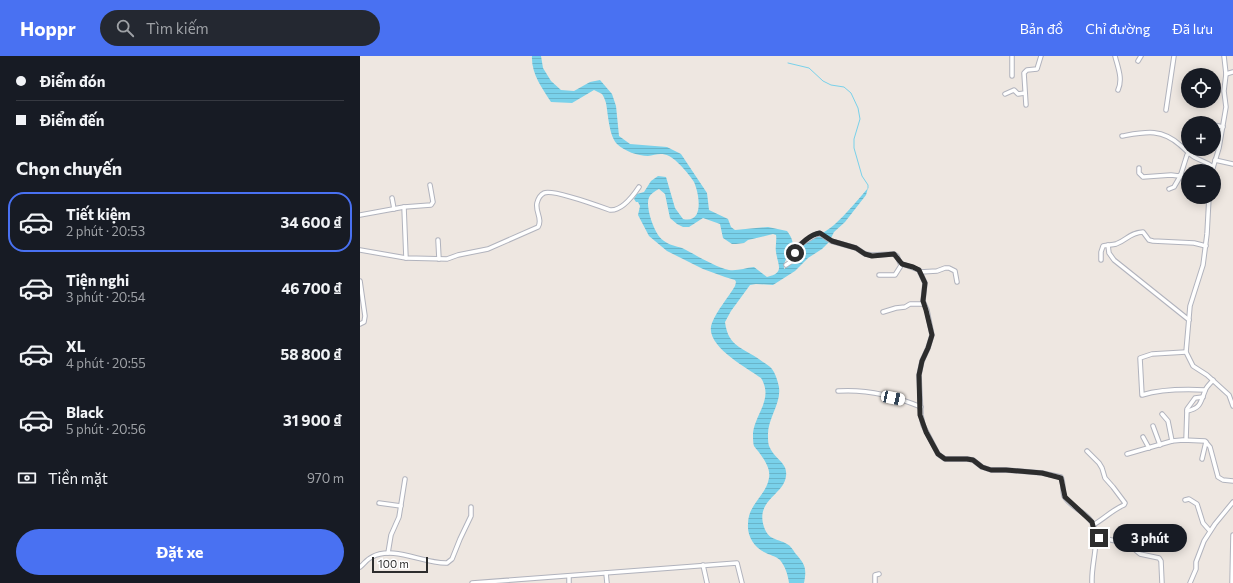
<!DOCTYPE html>
<html lang="vi">
<head>
<meta charset="utf-8">
<style>
	body { margin:0; font-family:Commissioner,sans-serif; background:#242831; color:#f1f3f6; height:100vh; display:flex; flex-direction:column; font-size:15px; white-space:nowrap }
	* { box-sizing:border-box; margin:0 }
	p { font-size:13px; color:#9ea1a6 }
	.icon { flex:none; width:22px; height:22px; fill:none; stroke:currentColor; stroke-width:2; stroke-linecap:round; stroke-linejoin:round }
	.map { position:relative; flex:1; overflow:hidden }
	.drawer { display:flex; flex-direction:column; background:#171b24; width:360px }
	.drawer>* { flex:none }
	.banner { display:grid; align-content:center; height:88px; padding:0 16px; background:#171b24 }
	.fabs { position:absolute; left:821px; top:12px; display:grid; gap:8px }
	.fabs a { display:grid; place-items:center; width:40px; height:40px; border-radius:50%; background:#171b24; box-shadow:0 2px 10px #0003; font-size:20px }
	.scale { position:absolute; left:12px; bottom:10px; width:56px; box-sizing:border-box; padding-left:4px; border:2px solid #2d2d2d; border-top:0; font-size:11px; line-height:14px; white-space:nowrap; color:#2d2d2d; -webkit-text-stroke:3px #fff; paint-order:stroke }
	.end { position:absolute; width:18px; height:18px; margin:-9px; border:5px solid #2d2d2d; background:#fff; box-shadow:0 0 0 2px #fff }
	.from { border-radius:50% }
	.bubble { position:absolute; height:28px; border-radius:14px; background:#171b24; box-shadow:0 2px 10px #0003; font-size:13px; font-weight:700; line-height:28px; text-align:center }
	.car { position:absolute; width:12px; height:24px; margin:-12px -6px; border-radius:5px; box-shadow:0 0 3px 1px #0007; background:linear-gradient(#fff 24%,#345 0 40%,#fff 0 76%,#345 0 86%,#fff 0) }
	.banner b { display:flex; align-items:center; gap:14px; height:38px; font-size:15px }
	.banner b+b { border-top:1px solid #363941 }
	.banner i { width:10px; height:10px; background:#f1f3f6 }
	ul { padding:0; list-style:none }
	li { display:flex; align-items:center; gap:12px; height:60px; margin:0 8px 6px; padding:0 8px; border:2px solid transparent; border-radius:16px }
	li div { flex:1 }
	li b { display:block; font-size:15px }
	li em { font-style:normal; font-weight:700 }
	li.on { border-color:#4971f2 }
	li>.icon { width:36px; height:36px; stroke-width:1.5 }
	h2 { padding:0 16px; font-size:18px; line-height:48px }
	.pay { display:flex; align-items:center; gap:10px; height:44px; padding:0 16px; font-size:15px }
	.pay p { margin-inline-start:auto }
	.primary-button { display:flex; gap:8px; margin-top:auto; padding:8px 16px }
	.primary-button a { flex:1; height:46px; border-radius:24px; background:#4971f2; color:#fff; font-size:16px; font-weight:700; line-height:46px; text-align:center }
	header { display:flex; align-items:center; gap:24px; box-sizing:border-box; height:56px; padding:0 20px; background:#4971f2; color:#fff }
	header strong { font-size:19px }
	nav { display:flex; gap:22px; margin-inline-start:auto; font-size:14px }
	.search { width:280px; height:36px; background:#242831; display:flex; align-items:center; gap:10px; box-sizing:border-box; padding:0 14px; border-radius:22px; color:#9ea1a6; font-size:15px }
	main { display:flex; flex:1; min-height:0 }
	.map>svg:first-child { display:block }
</style>
</head>
<body>
<header>
<strong>Hoppr</strong>
<div class="search"><svg class="icon" aria-label="search" viewBox="0 0 24 24"><circle cx="10" cy="10" r="6"/><path d="M15 15l6 6"/></svg>Tìm kiếm</div>
<nav><a>Bản đồ</a><a>Chỉ đường</a><a>Đã lưu</a></nav>
</header>
<main>
<section class="drawer">
<div class="banner">
<b><i class="from"></i>Điểm đón</b>
<b><i></i>Điểm đến</b>
</div>
<h2>Chọn chuyến</h2>
<ul>
<li class="on"><svg class="icon" aria-label="car" viewBox="0 0 24 24"><path d="M5 17H2v-5l4-1 3-4h7l3 4 3 1v5h-3M9 17h6M6 11h13"/><circle cx="7" cy="17" r="2"/><circle cx="17" cy="17" r="2"/></svg><div><b>Tiết kiệm</b><p>2 phút · 20:53</p></div><em>34 600 ₫</em></li>
<li><svg class="icon" aria-label="car" viewBox="0 0 24 24"><path d="M5 17H2v-5l4-1 3-4h7l3 4 3 1v5h-3M9 17h6M6 11h13"/><circle cx="7" cy="17" r="2"/><circle cx="17" cy="17" r="2"/></svg><div><b>Tiện nghi</b><p>3 phút · 20:54</p></div><em>46 700 ₫</em></li>
<li><svg class="icon" aria-label="car" viewBox="0 0 24 24"><path d="M5 17H2v-5l4-1 3-4h7l3 4 3 1v5h-3M9 17h6M6 11h13"/><circle cx="7" cy="17" r="2"/><circle cx="17" cy="17" r="2"/></svg><div><b>XL</b><p>4 phút · 20:55</p></div><em>58 800 ₫</em></li>
<li><svg class="icon" aria-label="car" viewBox="0 0 24 24"><path d="M5 17H2v-5l4-1 3-4h7l3 4 3 1v5h-3M9 17h6M6 11h13"/><circle cx="7" cy="17" r="2"/><circle cx="17" cy="17" r="2"/></svg><div><b>Black</b><p>5 phút · 20:56</p></div><em>31 900 ₫</em></li>
</ul>
<div class="pay"><svg class="icon" aria-label="cash" viewBox="0 0 24 24"><path d="M3 7h18v10H3z"/><circle cx="12" cy="12" r="2"/></svg>Tiền mặt<p>970 m</p></div>
<div class="primary-button"><a>Đặt xe</a></div>
</section>
<div class="map">
<svg width="873" height="527" viewBox="0 0 873 527">
	<defs>
		<pattern id="water-rules" width="6" height="5" patternUnits="userSpaceOnUse"><rect width="6" height="5" fill="#79d1ea"/><path d="M0 2.5h6" fill="none" stroke="#69b4c9"/></pattern>
	</defs>
	<rect width="100%" height="100%" fill="#eee7e1"/>
	<path fill="url(#water-rules)" fill-rule="evenodd" d="M172 0H181L183 12 191 25 201 34 214 35 230 26 240 24 252 38 256 50 259 80 270 88 307 91 321 98 347 137 349 154 368 163 371 171 375 174 408 171 427 175C442 195 423 197 424 213L434 206 443 199V190C452 181 464 178 474 169 486 158 497 145 508 132L506 139 485 166 474 176 469 186 462 193 448 202 435 215 413 229 396 228 390 229 371 255 365 266C368 292 385 292 403 306 406 308 410 310 412 313 415 317 417 323 418 327 424 345 407 362 408 380 408 384 408 389 410 392 415 403 428 407 426 420 424 439 395 444 404 471 409 485 417 482 427 488 431 490 433 494 435 497 445 508 447 512 444 527H429C428 519 425 510 420 504 416 500 409 499 404 496 394 491 387 480 388 468 388 448 406 440 409 422 411 412 403 402 398 395 397 394 394 390 394 390 393 387 393 381 393 377 395 358 414 343 401 322 387 312 343 289 352 267 357 254 368 242 375 230L376 226 375 224 365 221 343 213 307 195 289 180 278 159 280 150 278 146H276L274 143 277 138 284 136 291 125 298 120 306 121 315 152 323 163C345 168 339 137 334 126 330 119 316 103 309 100 301 96 295 99 288 100 278 100 264 95 257 88 249 80 248 57 246 47 245 44 244 41 242 38L234 34 212 47 191 46C182 32 171 17 172 0ZM299 133 305 138 310 162 317 168 323 171H329L343 162 360 168 363 182 372 188H376L384 187 388 184 413 178 416 179C417 185 415 190 416 196 418 210 425 217 407 221L394 211C385 212 378 215 369 214 355 211 336 199 322 192 316 190 309 189 304 185 296 180 291 165 289 156 287 144 287 139 299 133Z"/>
	<g fill="none" stroke-linecap="round" stroke-linejoin="round">
		<polyline stroke="#79d1ea" stroke-width="1" points="428,7 449,12 463,25 471,29 484,31 491,37 498,52 500,63 494,83 494,92 502,120 508,129 508,132"/>
		<g stroke="#b1b3bd" stroke-width="5.5">
			<g id="minor">
				<path d="M755 0C758 12 763 23 758 34"/>
				<polyline points="778,5 781,0"/>
				<polyline points="866,18 873,16"/>
				<polyline points="652,20 652,0"/>
				<polyline points="645,38 654,34 658,38 665,37"/>
				<polyline points="666,49 664,17 667,14 677,13 681,0"/>
				<polyline points="806,54 814,0"/>
				<polyline points="839,67 843,65 847,67"/>
				<polyline points="854,69 863,71"/>
				<path d="M762 80C785 76 801 72 820 89 825 93 829 98 834 101 841 105 847 106 853 111"/>
				<polyline points="855,104 873,108"/>
				<polyline points="779,112 779,117 783,121 811,119 819,120 821,118 827,99 829,97"/>
				<polyline points="852,115 859,92 866,51 864,35 866,18 864,0"/>
				<polyline points="809,133 814,131 821,119"/>
				<polyline points="849,141 847,178 843,209 830,250 826,296 833,310 847,319 869,339 873,350"/>
				<polyline points="32,142 34,153"/>
				<polyline points="44,151 46,202"/>
				<polyline points="0,159 44,151 71,149 73,146 70,129"/>
				<polyline points="78,184 79,203"/>
				<polyline points="748,189 749,197 754,204 829,264"/>
				<path d="M0 194 46 202 87 203 98 199 128 193 178 171C183 163 175 156 177 147 178 143 180 139 184 137 192 133 239 150 250 154 262 155 273 140 279 131"/>
				<path d="M741 204V196L743 190C747 189 752 189 756 188 767 184 769 177 783 176L789 184 793 185 834 187 846 190"/>
				<path d="M426 209 432 205 439 189 459 177 471 185 496 192 505 198 512 199 534 198 537 200 540 207 559 214 565 227 563 245 567 254 572 279 568 292 562 305 559 319 561 359 563 369 578 398 585 403H607L613 404 622 411 631 414H646L682 417 701 421C704 427 702 434 704 440 710 452 730 457 734 471 739 490 731 508 732 527"/>
				<polyline points="560,216 577,215 585,212 589,212 595,215 597,226"/>
				<polyline points="519,219 535,219 542,208"/>
				<polyline points="0,225 5,260 4,266 0,268"/>
				<polyline points="523,256 536,252 545,251 550,248 563,248"/>
				<path d="M826 296 792 298 780 302 782 339C802 333 824 333 845 334"/>
				<path d="M478 335C506 333 535 340 561 351"/>
				<path d="M827 355C841 352 840 347 845 335 846 331 850 328 853 324"/>
				<polyline points="802,358 808,365 812,385"/>
				<polyline points="793,370 800,389"/>
				<polyline points="783,381 789,392"/>
				<polyline points="826,384 827,353 835,342 843,341"/>
				<path d="M727 395 739 407 742 412 745 422 753 431 765 447 764 449C752 454 744 463 733 469"/>
				<polyline points="767,398 812,385 823,384 845,385 850,391 858,421 863,424 873,425"/>
				<polyline points="842,403 846,386"/>
				<polyline points="825,444 829,443 837,448 843,467 850,475"/>
				<polyline points="19,447 41,450"/>
				<polyline points="736,482 743,482 768,488 780,498 799,502 801,505 802,527"/>
				<polyline points="28,497 31,479 39,461 45,423"/>
				<polyline points="343,509 347,527"/>
				<path d="M0 511C4 508 7 503 12 501 33 489 64 508 87 507L92 503 100 483 111 460V451"/>
				<polyline points="246,517 247,527"/>
				<polyline points="209,521 209,527"/>
				<polyline points="112,527 377,507 382,527"/>
				<polyline points="515,527 515,519 519,518"/>
				<polyline points="830,527 836,513 836,506 844,485 855,468 873,446"/>
				<polyline points="872,527 873,479"/>
			</g>
		</g>
		<use href="#minor" stroke="#fff" stroke-width="3.5"/>
	</g>
	<g fill="none" stroke-linecap="round" stroke-linejoin="round">
		<path stroke="#2d2d2d" stroke-width="5" d="M435 197C439 188 451 178 460 177L472 185 496 192 505 198 512 200 534 198 542 208 553 211 559 214 565 227 563 245 566 254 572 279 568 292 562 305 559 319 560 359 566 376 578 398 585 403H607L613 404 622 411 631 414H646L682 417 701 422 705 441 732 466 736 482H739"/>
	</g>
</svg>
<div class="fabs">
<a><svg class="icon" aria-label="locate" viewBox="0 0 24 24"><circle cx="12" cy="12" r="6"/><path d="M12 2v4M12 18v4M2 12h4M18 12h4"/></svg></a>
<a>+</a>
<a>−</a>
</div>
<div class="scale">100 m</div>
<i class="end from" style="left:435px;top:197px"></i>
<i class="end" style="left:739px;top:482px"></i>
<div class="bubble" style="left:753px;top:468px;width:74px">3 phút</div>
<i class="car" style="left:533px;top:342px;rotate:102deg"></i>
</div>
</main>
</body>
</html>
